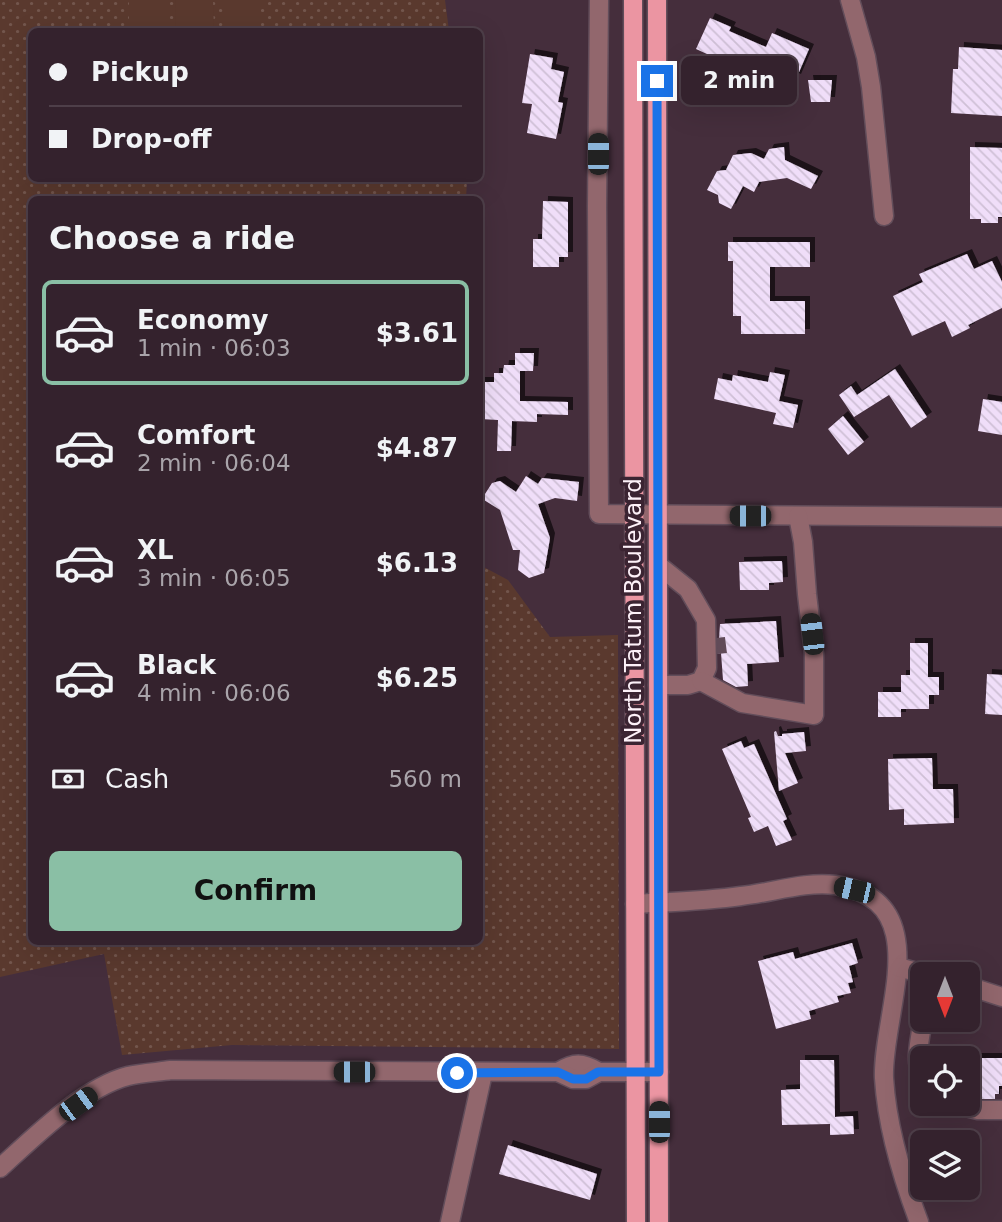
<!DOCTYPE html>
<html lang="en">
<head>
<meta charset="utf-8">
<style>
	body { margin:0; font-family:"DejaVu Sans",sans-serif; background:#3c2a35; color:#f1f3f6; height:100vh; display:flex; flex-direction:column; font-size:26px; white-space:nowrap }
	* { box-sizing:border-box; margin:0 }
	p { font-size:23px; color:#a9a4aa }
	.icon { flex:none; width:38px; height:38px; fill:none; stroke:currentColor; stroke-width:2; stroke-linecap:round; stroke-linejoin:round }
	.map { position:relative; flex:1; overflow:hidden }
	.side { position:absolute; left:28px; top:196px; width:455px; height:749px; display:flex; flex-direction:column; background:#34222d; border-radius:10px; box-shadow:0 7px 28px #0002,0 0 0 2px #4e3f49 }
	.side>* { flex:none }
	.hud { position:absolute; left:28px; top:28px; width:455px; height:154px; border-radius:10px; box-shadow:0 7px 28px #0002,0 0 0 2px #4e3f49; display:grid; align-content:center; height:154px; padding:0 21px; background:#34222d }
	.needle { width:46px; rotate:180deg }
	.tools { position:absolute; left:910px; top:962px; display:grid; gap:14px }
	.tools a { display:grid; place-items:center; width:70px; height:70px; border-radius:10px; background:#34222d; box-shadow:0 7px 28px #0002,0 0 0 2px #4e3f49; font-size:35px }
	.end { position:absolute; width:32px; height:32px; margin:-16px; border:9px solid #1a73e8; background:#fff; box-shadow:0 0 0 4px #fff }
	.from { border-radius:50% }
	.bubble { position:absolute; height:49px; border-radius:10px; background:#34222d; box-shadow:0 7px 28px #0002,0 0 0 2px #4e3f49; font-size:23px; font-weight:700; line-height:49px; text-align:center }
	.car { position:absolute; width:21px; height:42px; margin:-21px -10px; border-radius:9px; box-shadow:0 0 5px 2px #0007; background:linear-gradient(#222 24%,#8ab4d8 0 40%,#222 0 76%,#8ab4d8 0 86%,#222 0) }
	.hud b { display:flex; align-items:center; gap:24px; height:66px; font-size:26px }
	.hud b+b { border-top:2px solid #4e3f49 }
	.hud i { width:18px; height:18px; background:#f1f3f6 }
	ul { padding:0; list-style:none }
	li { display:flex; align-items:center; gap:21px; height:105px; margin:0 14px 10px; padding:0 7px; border:4px solid transparent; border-radius:10px }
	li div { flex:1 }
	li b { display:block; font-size:26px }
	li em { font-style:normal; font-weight:700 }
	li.on { border-color:#8abfa5 }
	li>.icon { width:63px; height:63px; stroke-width:1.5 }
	h2 { padding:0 21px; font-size:32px; line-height:84px }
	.pay { display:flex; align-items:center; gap:18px; height:77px; padding:0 21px; font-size:26px }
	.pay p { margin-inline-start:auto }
	.primary-button { display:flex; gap:14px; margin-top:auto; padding:14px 21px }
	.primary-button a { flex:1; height:80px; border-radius:10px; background:#8abfa5; color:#111; font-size:28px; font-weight:700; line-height:80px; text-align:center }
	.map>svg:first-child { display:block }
</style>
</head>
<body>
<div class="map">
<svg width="1002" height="1222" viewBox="0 0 1002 1222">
	<defs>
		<pattern id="grass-dots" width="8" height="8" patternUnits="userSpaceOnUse" patternTransform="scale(1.75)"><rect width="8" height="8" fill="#5a392e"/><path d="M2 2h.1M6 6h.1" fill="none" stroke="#73564d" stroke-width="1.8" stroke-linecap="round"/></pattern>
		<pattern id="building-back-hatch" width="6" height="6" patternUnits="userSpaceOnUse" patternTransform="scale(1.75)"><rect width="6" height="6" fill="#f0def9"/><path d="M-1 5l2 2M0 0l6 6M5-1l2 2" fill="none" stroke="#cfc0d6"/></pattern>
		<filter id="shadow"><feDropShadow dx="5" dy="-5" stdDeviation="0" flood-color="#0009"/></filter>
	</defs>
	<rect width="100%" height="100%" fill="#452e3c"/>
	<polygon fill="url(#grass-dots)" points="0,0 445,0 449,31 32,32 32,178 467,179 466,200 32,200 32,942 480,942 480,565 508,580 550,637 618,635 619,1049 232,1045 122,1055 104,954 0,977"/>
	<g fill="#5a392e">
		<rect x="129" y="0" width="38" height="31"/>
		<polygon points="175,0 213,0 214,31 176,31"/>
		<polygon points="223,0 261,0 261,30 223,31"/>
	</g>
	<g fill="url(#building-back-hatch)" filter="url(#shadow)">
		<polygon points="710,18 731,27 729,31 766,47 772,33 809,49 796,79 762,64 757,76 743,70 741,74 718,64 720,60 696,49"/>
		<polygon points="959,47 1002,50 1002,116 951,113 953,69 958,69"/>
		<polygon points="530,54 553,58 551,69 564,72 558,102 563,103 556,139 527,133 532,104 522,103"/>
		<polygon points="808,80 832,80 830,102 811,102"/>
		<polygon points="784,147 785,160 818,176 811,189 787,178 759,182 754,192 743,186 731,209 719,203 718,195 707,190 717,171 726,170 733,155 751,153 764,159 769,149"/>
		<polygon points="970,147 1002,148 1002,217 998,217 998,223 981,223 981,219 970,219"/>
		<polygon points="543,201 568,202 568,257 559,257 559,267 533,267 533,239 542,239"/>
		<polygon points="728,242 810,242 810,267 770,267 770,301 805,301 805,334 741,334 741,316 733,316 733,261 728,261"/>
		<polygon points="967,254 974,269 992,261 1002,282 1002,308 968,325 970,328 952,337 945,321 912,336 893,296 923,282 919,274"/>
		<polygon points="515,353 534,353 533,371 520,371 520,401 568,402 568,415 537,414 537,422 512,421 511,451 497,451 498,420 480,419 480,382 494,382 494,373 503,373 504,365 515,365"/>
		<polygon points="895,369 927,417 911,428 889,395 854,417 839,395 851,386 857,395"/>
		<polygon points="770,372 785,375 779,401 798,405 793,428 773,424 776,413 714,399 718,378 732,381 733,375 768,382"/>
		<polygon points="983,399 1002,402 1002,435 978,431"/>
		<polygon points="843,416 864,442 848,455 828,429"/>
		<polygon points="526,476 538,484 542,478 579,482 577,501 555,498 538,504 550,538 544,573 529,578 518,570 520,550 513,550 500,510 484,500 485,494 492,483 500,481 516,492"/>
		<polygon points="782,561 783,582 769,583 769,590 740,590 739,562"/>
		<polygon points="776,621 779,662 747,664 748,686 736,687 723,680 721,653 718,654 720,624"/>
		<polygon points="910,643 928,643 928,677 939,677 939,695 929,695 929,709 901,709 901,717 878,717 878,692 901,692 901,675 910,675"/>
		<polygon points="987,674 1002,675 1002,715 985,714"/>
		<polygon points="776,731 778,736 782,736 782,734 804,732 806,751 785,753 798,783 779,791 774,732"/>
		<polygon points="741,741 744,748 754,744 787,819 783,821 792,840 776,846 768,826 754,832 748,818 751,817 722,749"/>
		<polygon points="932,758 933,789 953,789 954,823 904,825 904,809 889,810 888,759"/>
		<polygon points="852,943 858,963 849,966 853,982 848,983 851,993 837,996 839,1002 809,1011 811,1019 776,1029 758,961 793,952 795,959"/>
		<polygon points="968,1058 1002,1058 1002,1086 999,1086 999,1094 995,1094 995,1099 979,1099 968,1095"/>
		<polygon points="800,1060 834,1060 835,1117 853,1116 854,1134 830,1135 830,1124 782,1125 781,1090 800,1089"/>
		<polygon points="508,1145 597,1174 590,1200 499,1174"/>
	</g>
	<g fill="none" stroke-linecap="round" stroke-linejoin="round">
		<polyline stroke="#614b58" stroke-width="18" stroke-dasharray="18 9" stroke-linecap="butt" points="716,638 718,654"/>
		<g stroke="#624d5a" stroke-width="21">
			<g id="minor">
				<polyline points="599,0 597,206 599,514 1002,517"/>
				<polyline points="850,0 866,57 871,87 884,216"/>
				<polyline points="658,565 688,589 706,620 707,668 701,681 688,685 658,685"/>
				<polyline points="701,681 742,703 814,715 814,654 807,594 803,542 798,516"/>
				<path d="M635 904C670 902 706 901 741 896 771 893 805 881 835 885 939 900 881 1015 884 1078 887 1127 902 1177 919 1222"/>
				<polyline points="898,967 928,975"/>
				<polyline points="968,986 1002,997"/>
				<path d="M558 1072C574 1062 582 1062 599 1072"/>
				<path d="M922 1078C914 1061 920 1038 923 1020"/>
				<polyline points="954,1104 978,1110 1002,1110"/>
				<path d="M0 1168C33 1138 84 1087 128 1076 141 1073 157 1072 171 1070L558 1072 573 1079H586L599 1072H659"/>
				<polyline points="450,1222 483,1073"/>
			</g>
		</g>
		<g stroke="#624d5a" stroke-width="21">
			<g id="major">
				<polyline points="633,0 636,1222"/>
				<polyline points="657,0 659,1222"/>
			</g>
		</g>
		<use href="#minor" stroke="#92676d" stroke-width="18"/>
		<use href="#major" stroke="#eb95a2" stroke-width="18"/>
	</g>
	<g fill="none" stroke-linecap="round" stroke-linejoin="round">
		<polyline stroke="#1a73e8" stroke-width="9" points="457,1073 558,1072 573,1079 586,1079 598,1072 659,1072 657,81"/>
	</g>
	<g text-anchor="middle" stroke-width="7" stroke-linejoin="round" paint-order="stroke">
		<g font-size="23" fill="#fdf1f8" stroke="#3b2432">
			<text transform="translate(633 611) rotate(-90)" y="8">North Tatum Boulevard</text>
		</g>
	</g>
</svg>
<div class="tools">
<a><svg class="needle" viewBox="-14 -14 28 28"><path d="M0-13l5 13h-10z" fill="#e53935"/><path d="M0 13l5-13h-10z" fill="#a9a4aa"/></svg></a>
<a><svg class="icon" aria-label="locate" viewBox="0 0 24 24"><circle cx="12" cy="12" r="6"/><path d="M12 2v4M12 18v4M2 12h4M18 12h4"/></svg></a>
<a><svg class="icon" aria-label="layers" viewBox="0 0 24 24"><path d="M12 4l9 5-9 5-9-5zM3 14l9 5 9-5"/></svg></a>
</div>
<i class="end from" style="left:457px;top:1073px"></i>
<i class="end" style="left:657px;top:81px"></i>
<div class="bubble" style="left:681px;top:56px;width:116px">2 min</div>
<i class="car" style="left:598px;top:154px;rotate:0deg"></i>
<i class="car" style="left:750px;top:516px;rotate:270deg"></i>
<i class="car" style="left:812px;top:634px;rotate:353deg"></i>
<i class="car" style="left:854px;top:890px;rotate:283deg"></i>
<i class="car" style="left:354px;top:1072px;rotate:270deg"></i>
<i class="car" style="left:78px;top:1104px;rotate:54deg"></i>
<i class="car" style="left:659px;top:1122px;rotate:0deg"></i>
<div class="hud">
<b><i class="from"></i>Pickup</b>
<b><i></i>Drop-off</b>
</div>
<section class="side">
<h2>Choose a ride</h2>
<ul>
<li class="on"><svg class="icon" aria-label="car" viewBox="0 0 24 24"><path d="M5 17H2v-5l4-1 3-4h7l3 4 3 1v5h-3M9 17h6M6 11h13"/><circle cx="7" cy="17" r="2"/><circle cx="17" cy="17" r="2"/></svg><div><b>Economy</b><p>1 min · 06:03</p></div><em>$3.61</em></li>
<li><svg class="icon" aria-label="car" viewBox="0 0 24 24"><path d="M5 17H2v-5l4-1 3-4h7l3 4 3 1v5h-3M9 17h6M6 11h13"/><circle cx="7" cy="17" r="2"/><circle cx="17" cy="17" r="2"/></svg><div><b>Comfort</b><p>2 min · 06:04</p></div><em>$4.87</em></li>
<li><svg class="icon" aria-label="car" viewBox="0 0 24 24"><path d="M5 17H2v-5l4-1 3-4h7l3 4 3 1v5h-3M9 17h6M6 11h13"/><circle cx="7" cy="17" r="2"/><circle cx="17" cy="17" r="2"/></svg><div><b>XL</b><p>3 min · 06:05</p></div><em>$6.13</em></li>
<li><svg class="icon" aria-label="car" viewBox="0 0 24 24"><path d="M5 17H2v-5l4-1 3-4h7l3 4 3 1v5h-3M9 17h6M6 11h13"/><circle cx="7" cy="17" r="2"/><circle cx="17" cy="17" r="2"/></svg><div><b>Black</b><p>4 min · 06:06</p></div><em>$6.25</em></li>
</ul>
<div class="pay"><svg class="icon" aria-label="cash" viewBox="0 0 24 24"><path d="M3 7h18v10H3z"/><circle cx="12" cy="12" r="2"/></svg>Cash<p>560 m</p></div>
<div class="primary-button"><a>Confirm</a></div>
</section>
</div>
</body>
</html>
